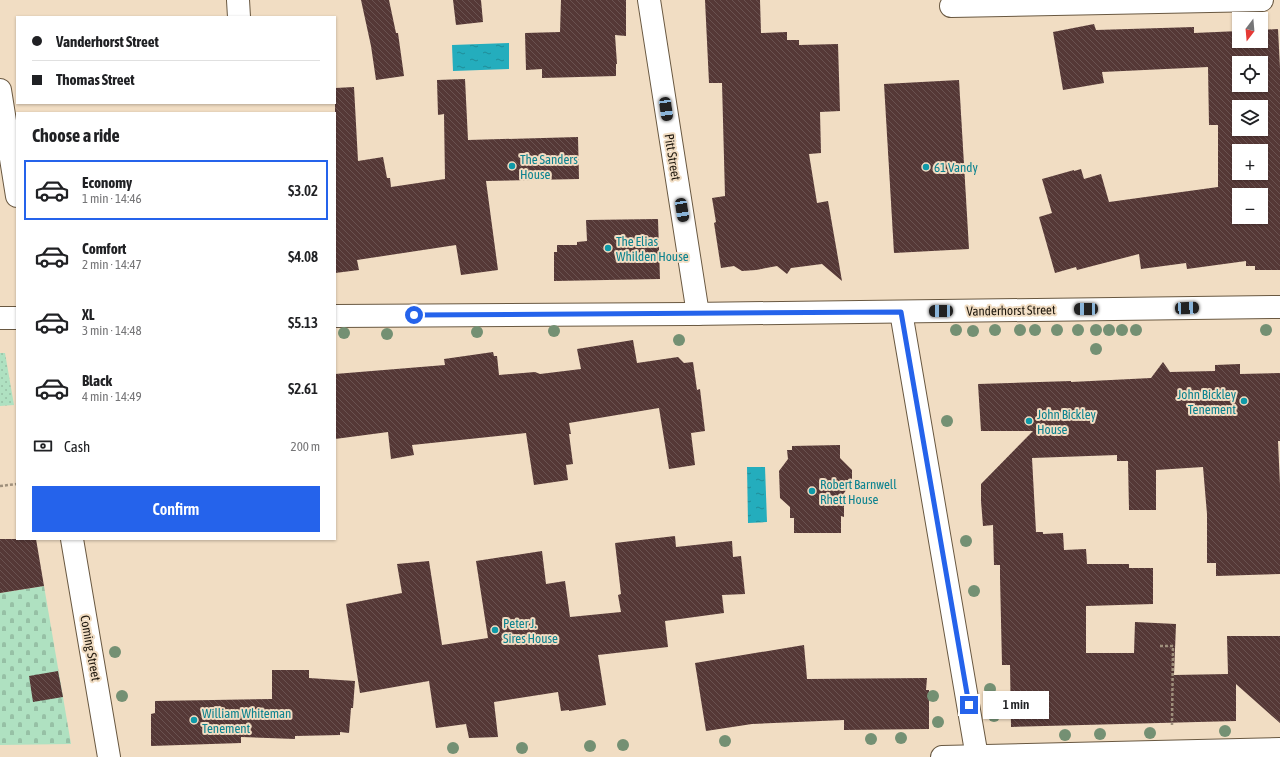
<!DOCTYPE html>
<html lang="en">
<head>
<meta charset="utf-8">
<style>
	body { margin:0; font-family:"Asap Condensed",sans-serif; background:#f6f6f6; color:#202124; height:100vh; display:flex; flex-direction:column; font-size:15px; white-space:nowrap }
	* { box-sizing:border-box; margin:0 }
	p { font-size:13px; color:#757577 }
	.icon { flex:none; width:22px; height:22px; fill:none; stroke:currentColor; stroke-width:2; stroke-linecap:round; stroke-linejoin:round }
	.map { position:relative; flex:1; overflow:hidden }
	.drawer { position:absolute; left:16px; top:112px; width:320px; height:428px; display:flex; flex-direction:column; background:#fff; border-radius:0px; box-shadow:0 1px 3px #0004 }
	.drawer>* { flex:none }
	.guide { position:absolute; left:16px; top:16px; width:320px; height:88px; border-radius:0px; box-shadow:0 1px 3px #0004; display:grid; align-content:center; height:88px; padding:0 16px; background:#fff }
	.needle { width:26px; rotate:196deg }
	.tools { position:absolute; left:1232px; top:12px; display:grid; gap:8px }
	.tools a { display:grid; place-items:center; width:36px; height:36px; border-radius:0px; background:#fff; box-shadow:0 1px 3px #0004; font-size:20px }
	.end { position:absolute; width:18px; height:18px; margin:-9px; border:5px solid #2563eb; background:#fff; box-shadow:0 0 0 2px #fff }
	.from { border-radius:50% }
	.bubble { position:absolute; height:28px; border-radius:0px; background:#fff; box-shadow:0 1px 3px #0004; font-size:13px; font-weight:600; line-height:28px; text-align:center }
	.car { position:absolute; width:12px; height:24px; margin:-12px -6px; border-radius:5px; box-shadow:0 0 3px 1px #0007; background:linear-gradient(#222 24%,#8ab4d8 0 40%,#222 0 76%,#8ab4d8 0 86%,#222 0) }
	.guide b { display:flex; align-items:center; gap:14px; height:38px; font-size:15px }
	.guide b+b { border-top:1px solid #e0e0e0 }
	.guide i { width:10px; height:10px; background:#202124 }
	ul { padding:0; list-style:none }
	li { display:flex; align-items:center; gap:12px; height:60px; margin:0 8px 6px; padding:0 8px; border:2px solid transparent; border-radius:0px }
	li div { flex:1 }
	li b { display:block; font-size:15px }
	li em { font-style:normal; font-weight:600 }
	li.current { border-color:#2563eb }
	li>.icon { width:36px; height:36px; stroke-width:1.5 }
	h2 { padding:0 16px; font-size:18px; line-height:48px }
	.pay { display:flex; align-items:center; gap:10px; height:44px; padding:0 16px; font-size:15px }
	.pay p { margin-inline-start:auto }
	.cta { display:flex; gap:8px; margin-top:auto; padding:8px 16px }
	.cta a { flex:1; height:46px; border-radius:0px; background:#2563eb; color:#fff; font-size:16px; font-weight:600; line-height:46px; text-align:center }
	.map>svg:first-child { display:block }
</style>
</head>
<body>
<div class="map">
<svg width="1280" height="757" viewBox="0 0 1280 757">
	<defs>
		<pattern id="cemetery-stones" width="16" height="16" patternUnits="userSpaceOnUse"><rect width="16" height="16" fill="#afe1c1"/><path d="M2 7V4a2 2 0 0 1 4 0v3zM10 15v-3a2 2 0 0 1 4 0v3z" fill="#96c0a5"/></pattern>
		<pattern id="park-dots" width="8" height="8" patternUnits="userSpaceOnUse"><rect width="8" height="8" fill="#afe1c1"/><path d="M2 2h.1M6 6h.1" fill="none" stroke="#96c0a5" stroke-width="1.8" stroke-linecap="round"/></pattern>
		<pattern id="water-ripples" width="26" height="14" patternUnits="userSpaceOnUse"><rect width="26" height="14" fill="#24adbd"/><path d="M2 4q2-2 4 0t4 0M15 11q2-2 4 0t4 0" fill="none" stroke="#1f8c98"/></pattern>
		<pattern id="building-back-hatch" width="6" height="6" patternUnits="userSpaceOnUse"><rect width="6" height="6" fill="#553836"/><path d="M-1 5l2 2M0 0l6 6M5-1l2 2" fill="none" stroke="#6a5250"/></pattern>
	</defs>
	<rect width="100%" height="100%" fill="#f1ddc3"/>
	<polygon fill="url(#cemetery-stones)" points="44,586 71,744 0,745 0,593"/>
	<polygon fill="url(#park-dots)" points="0,353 5,353 14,405 0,406"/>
	<g fill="url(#water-ripples)">
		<polygon points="509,43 509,69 453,71 452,45"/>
		<polygon points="765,467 767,522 748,523 747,467"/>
	</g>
	<g fill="url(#building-back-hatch)" fill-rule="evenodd">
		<polygon points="361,0 389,0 396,33 398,33 404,76 376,80 371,46"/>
		<polygon points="453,0 481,0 483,22 456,25"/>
		<polygon points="561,0 626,0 626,36 615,35 617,64 616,64 616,76 542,78 542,69 526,70 525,33 560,32"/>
		<polygon points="705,0 760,0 761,33 787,32 787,40 799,40 799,45 838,44 840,111 820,112 821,153 809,154 817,203 828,201 842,281 822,264 791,268 787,274 777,266 756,270 742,271 734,266 721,268 714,223 716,222 712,198 725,196 722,83 709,83"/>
		<path d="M1094 24 1096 30 1194 27V33L1239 31V41H1261V30L1278 29 1280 68V270H1255V266H1246V261L1187 269 1186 263 1141 269 1139 254 1077 270 1076 267 1055 273 1039 217 1052 213 1042 179 1074 170V171L1081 169 1084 179 1101 174 1109 202 1218 187V125H1209L1208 67 1102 72 1104 83 1063 90 1053 32ZM1239 63H1261V85H1239ZM1239 107H1261V129H1239ZM1239 151H1261V173H1239ZM1239 195H1261V217H1239Z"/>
		<polygon points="465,79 468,140 578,137 579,179 486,181 498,270 461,275 456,245 357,260 359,270 335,273 335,88 354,87 358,161 383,157 387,178 390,178 391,187 445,179 444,114 438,115 437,80"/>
		<polygon points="959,80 969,249 894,253 884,84"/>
		<polygon points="658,219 660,279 554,281 554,252 557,252 557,245 577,245 577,242 587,241 586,220"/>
		<polygon points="633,340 637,363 678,357 684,363 693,362 697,390 700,389 705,431 691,433 695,465 669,469 659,408 569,423 571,434 569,434 573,464 566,465 568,480 534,485 526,433 412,445 414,455 391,459 388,432 335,439 335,374 445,365 444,359 493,352 494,356 497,356 499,375 535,372 540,374 581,369 577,349"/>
		<polygon points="1163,362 1170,372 1215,371 1215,365 1240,364 1240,374 1280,373 1280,441 1278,441 1280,485 1280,574 1216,576 1216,563 1207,563 1207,514 1203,467 1156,470 1156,510 1129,510 1128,461 1117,461 1117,455 1032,458 1036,532 1043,532 1043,534 1063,533 1064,550 1086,549 1087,564 1129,564 1129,568 1153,568 1153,604 1086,606 1086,653 1134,653 1135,622 1176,624 1174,675 1228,674 1227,636 1280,636 1280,723 1236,684 1236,721 1011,727 1010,665 1002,665 1000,577 1000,565 994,565 993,525 983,526 981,501 981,484 1033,431 981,431 978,384 1071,381 1071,382 1151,378"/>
		<polygon points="840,445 840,458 852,470 852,483 844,493 844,517 841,516 841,533 794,533 794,518 790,518 790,507 780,498 779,471 788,459 787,450 792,450 792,446"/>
		<polygon points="675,536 676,547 732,541 733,557 741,556 745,594 722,595 724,613 665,621 668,647 598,655 606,705 569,711 569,710 561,711 558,692 494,702 498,737 469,738 466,724 436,728 429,681 360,693 346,604 402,593 397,564 429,561 442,645 488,638 476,561 542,551 546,584 565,581 570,617 621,612 618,595 621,594 615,543"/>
		<polygon points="0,539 36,539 44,586 0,593"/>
		<polygon points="804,645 807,679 927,678 926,690 929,690 929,729 844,730 844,720 752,724 706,731 695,663"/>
		<polygon points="272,670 309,670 309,678 355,681 353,708 351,708 349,733 340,732 340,735 295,736 295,739 241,737 241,743 151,746 151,714 155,713 155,701 272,699"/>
		<polygon points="58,671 63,697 33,702 29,676"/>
	</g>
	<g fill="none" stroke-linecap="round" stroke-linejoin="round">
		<g stroke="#695841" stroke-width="24">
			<g id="minor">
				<polyline points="238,0 239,17"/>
				<polyline points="649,0 698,314"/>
				<polyline points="951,6 1262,0"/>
				<polyline points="0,90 17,196"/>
				<polyline points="901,312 977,757"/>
				<polyline points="335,316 690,314 1280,307"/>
				<polyline points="0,318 17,318"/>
				<polyline points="72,539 109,757"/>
				<polyline points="942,757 1280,749"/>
			</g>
		</g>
		<g stroke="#9f907c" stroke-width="2.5" stroke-dasharray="3 2" stroke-linecap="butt">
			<polyline points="0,486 17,484"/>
			<polyline points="1160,646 1173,646 1172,725"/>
		</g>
		<use href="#minor" stroke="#fff" stroke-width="22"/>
	</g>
	<g fill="#749073">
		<circle cx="956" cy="330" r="6"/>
		<circle cx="995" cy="330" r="6"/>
		<circle cx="1020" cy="330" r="6"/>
		<circle cx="1035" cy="330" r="6"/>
		<circle cx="1057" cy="330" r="6"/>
		<circle cx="1078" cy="330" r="6"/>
		<circle cx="1096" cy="330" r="6"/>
		<circle cx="1109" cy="330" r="6"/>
		<circle cx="1122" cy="330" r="6"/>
		<circle cx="1136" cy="330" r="6"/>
		<circle cx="1266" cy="330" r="6"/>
		<circle cx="554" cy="331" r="6"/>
		<circle cx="973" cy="331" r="6"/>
		<circle cx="477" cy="332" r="6"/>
		<circle cx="344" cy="333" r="6"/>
		<circle cx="387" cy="334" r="6"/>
		<circle cx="679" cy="340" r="6"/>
		<circle cx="1096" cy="349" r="6"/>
		<circle cx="947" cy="421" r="6"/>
		<circle cx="966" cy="541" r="6"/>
		<circle cx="974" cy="591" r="6"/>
		<circle cx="115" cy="652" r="6"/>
		<circle cx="990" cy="689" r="6"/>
		<circle cx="122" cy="696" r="6"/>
		<circle cx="933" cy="696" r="6"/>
		<circle cx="994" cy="716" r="6"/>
		<circle cx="938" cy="722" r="6"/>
		<circle cx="1225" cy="731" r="6"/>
		<circle cx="1150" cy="733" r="6"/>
		<circle cx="1100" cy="734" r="6"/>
		<circle cx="1065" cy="735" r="6"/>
		<circle cx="901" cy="738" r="6"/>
		<circle cx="871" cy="739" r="6"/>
		<circle cx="725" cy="741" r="6"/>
		<circle cx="623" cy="745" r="6"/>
		<circle cx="590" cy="746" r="6"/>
		<circle cx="453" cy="748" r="6"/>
		<circle cx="522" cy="748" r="6"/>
	</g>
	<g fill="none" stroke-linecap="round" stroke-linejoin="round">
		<polyline stroke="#2563eb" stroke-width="5" points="414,315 901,312 969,705"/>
	</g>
	<g fill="#0f9aa8" stroke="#f1ddc3" stroke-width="1.5">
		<circle cx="512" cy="166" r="4"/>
		<circle cx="926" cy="167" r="4"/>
		<circle cx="608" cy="248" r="4"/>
		<circle cx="1244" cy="401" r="4"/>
		<circle cx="1029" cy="421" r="4"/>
		<circle cx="812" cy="491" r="4"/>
		<circle cx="495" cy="630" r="4"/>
		<circle cx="194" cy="720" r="4"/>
	</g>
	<g text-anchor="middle" stroke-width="4" stroke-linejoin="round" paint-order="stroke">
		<g font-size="13" fill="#1f180e" stroke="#f1ddc3">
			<text transform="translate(673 157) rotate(81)" y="5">Pitt Street</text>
			<text transform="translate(1011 310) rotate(-1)" y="5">Vanderhorst Street</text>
			<text transform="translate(91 648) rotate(80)" y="5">Coming Street</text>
		</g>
		<g font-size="13" fill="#0d838f" stroke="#f1ddc3" text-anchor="start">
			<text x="520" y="164">The Sanders<tspan x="520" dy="15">House</tspan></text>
			<text x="934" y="172">61 Vandy</text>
			<text x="616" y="246">The Elias<tspan x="616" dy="15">Whilden House</tspan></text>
			<text x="1236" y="399" text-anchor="end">John Bickley<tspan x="1236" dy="15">Tenement</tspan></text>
			<text x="1037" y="419">John Bickley<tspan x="1037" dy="15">House</tspan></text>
			<text x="820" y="489">Robert Barnwell<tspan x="820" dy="15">Rhett House</tspan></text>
			<text x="503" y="628">Peter J.<tspan x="503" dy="15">Sires House</tspan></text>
			<text x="202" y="718">William Whiteman<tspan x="202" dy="15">Tenement</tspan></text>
		</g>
	</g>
</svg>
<div class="tools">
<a><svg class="needle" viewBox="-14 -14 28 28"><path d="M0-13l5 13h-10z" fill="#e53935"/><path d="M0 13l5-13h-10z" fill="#757577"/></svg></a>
<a><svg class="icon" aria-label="locate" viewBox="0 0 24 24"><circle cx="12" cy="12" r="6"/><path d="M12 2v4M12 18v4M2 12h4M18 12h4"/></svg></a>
<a><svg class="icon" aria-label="layers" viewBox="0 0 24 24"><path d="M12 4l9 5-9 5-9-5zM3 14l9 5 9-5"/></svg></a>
<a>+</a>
<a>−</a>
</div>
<i class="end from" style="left:414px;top:315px"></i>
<i class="end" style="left:969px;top:705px"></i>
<div class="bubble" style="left:983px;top:691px;width:66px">1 min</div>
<i class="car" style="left:666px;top:109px;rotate:172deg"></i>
<i class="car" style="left:682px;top:210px;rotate:171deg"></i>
<i class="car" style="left:1187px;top:308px;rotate:87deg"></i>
<i class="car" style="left:1086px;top:309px;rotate:269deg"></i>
<i class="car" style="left:941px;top:311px;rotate:269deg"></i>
<div class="guide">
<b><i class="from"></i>Vanderhorst Street</b>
<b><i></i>Thomas Street</b>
</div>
<section class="drawer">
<h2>Choose a ride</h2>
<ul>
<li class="current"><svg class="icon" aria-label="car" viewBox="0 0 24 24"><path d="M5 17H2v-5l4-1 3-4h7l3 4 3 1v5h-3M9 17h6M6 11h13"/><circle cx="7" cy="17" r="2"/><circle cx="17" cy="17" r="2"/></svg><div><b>Economy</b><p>1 min · 14:46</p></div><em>$3.02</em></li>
<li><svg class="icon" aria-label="car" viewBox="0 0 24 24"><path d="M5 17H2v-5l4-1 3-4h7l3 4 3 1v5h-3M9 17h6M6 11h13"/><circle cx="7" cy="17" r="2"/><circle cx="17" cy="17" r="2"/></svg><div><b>Comfort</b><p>2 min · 14:47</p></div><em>$4.08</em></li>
<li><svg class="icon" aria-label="car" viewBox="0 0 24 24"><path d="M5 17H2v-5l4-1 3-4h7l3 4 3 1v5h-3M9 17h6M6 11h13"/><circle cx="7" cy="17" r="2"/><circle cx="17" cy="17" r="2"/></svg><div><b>XL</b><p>3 min · 14:48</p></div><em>$5.13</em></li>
<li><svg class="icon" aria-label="car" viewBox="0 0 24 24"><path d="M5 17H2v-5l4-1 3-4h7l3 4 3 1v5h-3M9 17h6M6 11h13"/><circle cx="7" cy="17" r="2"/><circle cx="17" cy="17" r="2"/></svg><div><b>Black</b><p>4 min · 14:49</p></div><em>$2.61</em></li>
</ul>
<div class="pay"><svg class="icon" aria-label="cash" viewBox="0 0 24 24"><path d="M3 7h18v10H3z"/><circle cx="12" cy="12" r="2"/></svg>Cash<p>200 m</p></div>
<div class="cta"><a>Confirm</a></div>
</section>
</div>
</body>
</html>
